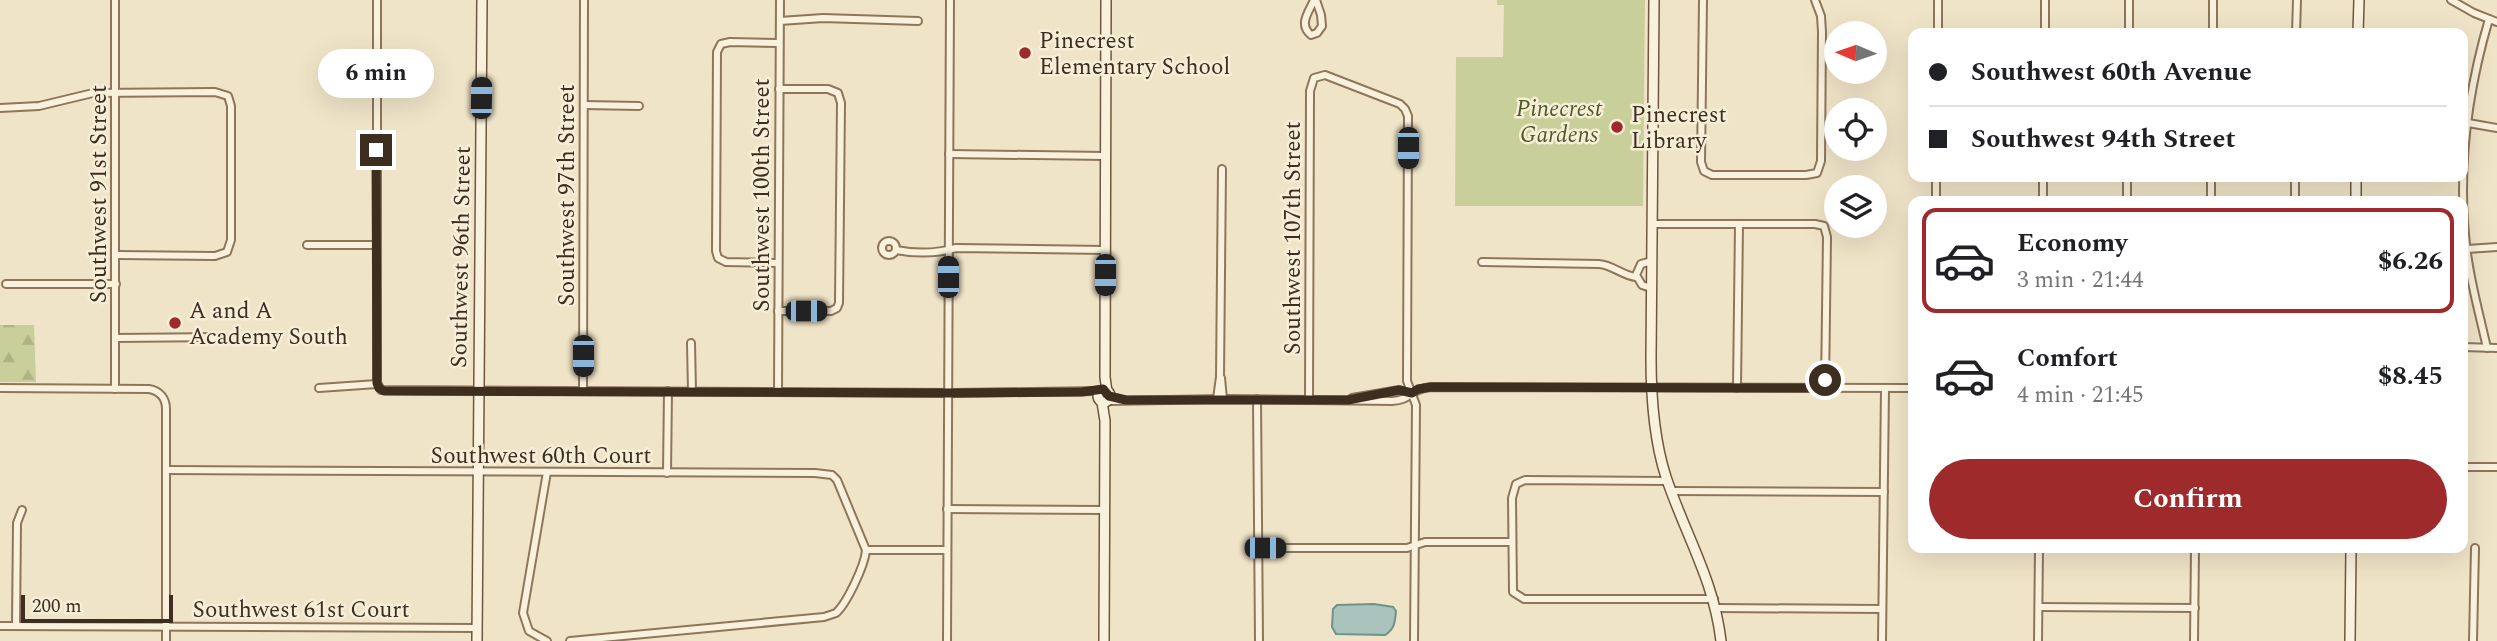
<!DOCTYPE html>
<html lang="en">
<head>
<meta charset="utf-8">
<style>
	body { margin:0; font-family:Spectral,serif; background:#f2f2f2; color:#202124; height:100vh; display:flex; flex-direction:column; font-size:26px; white-space:nowrap }
	* { box-sizing:border-box; margin:0 }
	p { font-size:23px; color:#757577 }
	.icon { flex:none; width:38px; height:38px; fill:none; stroke:currentColor; stroke-width:2; stroke-linecap:round; stroke-linejoin:round }
	.map { position:relative; flex:1; overflow:hidden }
	.side { position:absolute; left:1908px; top:196px; width:560px; height:357px; display:flex; flex-direction:column; background:#fff; border-radius:14px; box-shadow:0 7px 28px #0002 }
	.side>* { flex:none }
	.banner { position:absolute; left:1908px; top:28px; width:560px; height:154px; border-radius:14px; box-shadow:0 7px 28px #0002; display:grid; align-content:center; height:154px; padding:0 21px; background:#fff }
	.needle { width:46px; rotate:272deg }
	.tools { position:absolute; left:1824px; top:21px; display:grid; gap:14px }
	.tools a { display:grid; place-items:center; width:63px; height:63px; border-radius:50%; background:#fff; box-shadow:0 7px 28px #0002; font-size:35px }
	.scale { position:absolute; left:21px; bottom:18px; width:152px; box-sizing:border-box; padding-left:7px; border:4px solid #3d2e20; border-top:0; font-size:19px; line-height:24px; white-space:nowrap; color:#3d2e20; -webkit-text-stroke:5px #f7eed8; paint-order:stroke }
	.end { position:absolute; width:32px; height:32px; margin:-16px; border:9px solid #3d2e20; background:#fff; box-shadow:0 0 0 4px #fff }
	.from { border-radius:50% }
	.bubble { position:absolute; height:49px; border-radius:24px; background:#fff; box-shadow:0 7px 28px #0002; font-size:23px; font-weight:700; line-height:49px; text-align:center }
	.car { position:absolute; width:21px; height:42px; margin:-21px -10px; border-radius:9px; box-shadow:0 0 5px 2px #0007; background:linear-gradient(#222 24%,#8ab4d8 0 40%,#222 0 76%,#8ab4d8 0 86%,#222 0) }
	.banner b { display:flex; align-items:center; gap:24px; height:66px; font-size:26px }
	.banner b+b { border-top:2px solid #e0e0e0 }
	.banner i { width:18px; height:18px; background:#202124 }
	ul { padding:12px 0 0; list-style:none }
	li { display:flex; align-items:center; gap:21px; height:105px; margin:0 14px 10px; padding:0 7px; border:4px solid transparent; border-radius:14px }
	li div { flex:1 }
	li b { display:block; font-size:26px }
	li em { font-style:normal; font-weight:700 }
	li.selected { border-color:#9e2a2b }
	li>.icon { width:63px; height:63px; stroke-width:1.5 }
	.cta { display:flex; gap:14px; margin-top:auto; padding:14px 21px }
	.cta a { flex:1; height:80px; border-radius:42px; background:#9e2a2b; color:#fff; font-size:28px; font-weight:700; line-height:80px; text-align:center }
	.map>svg:first-child { display:block }
</style>
</head>
<body>
<div class="map">
<svg width="2497" height="641" viewBox="0 0 2497 641">
	<defs>
		<pattern id="forest-firs" width="22" height="20" patternUnits="userSpaceOnUse" patternTransform="scale(1.75)"><rect width="22" height="20" fill="#c9cf9b"/><path d="M5 1l3.5 6h-7zM16 11l3.5 6h-7z" fill="#aeb285"/></pattern>
	</defs>
	<rect width="100%" height="100%" fill="#f0e4c8"/>
	<polygon fill="url(#forest-firs)" points="0,325 34,325 36,382 0,382"/>
	<polygon fill="#c9cf9b" points="1497,0 1645,0 1643,206 1455,206 1456,57 1503,57 1504,5 1497,5"/>
	<path fill="#a9c4bc" stroke="#6f938a" stroke-width="2" d="M1337 605 1374 604 1393 607 1396 611C1395 621 1395 629 1385 635L1336 634 1332 627 1333 609Z"/>
	<g fill="none" stroke-linecap="round" stroke-linejoin="round">
		<g stroke="#8d765c" stroke-width="10">
			<g id="street">
				<polyline points="115,0 115,389"/>
				<polyline points="377,0 377,383 381,390 955,393 1098,391"/>
				<path d="M1314 0C1309 12 1298 24 1311 35L1317 33 1322 26 1321 15 1316 0"/>
				<polyline points="1703,0 1701,162 1704,171 1712,175 1806,175 1817,173 1821,161 1822,32 1821,16 1815,0"/>
				<polyline points="2451,0 2474,13 2497,22"/>
				<polyline points="780,21 823,18 918,21"/>
				<polyline points="1938,33 1938,0"/>
				<polyline points="2045,33 2045,0"/>
				<polyline points="2129,33 2129,0"/>
				<polyline points="2213,33 2213,0"/>
				<polyline points="2296,33 2297,0"/>
				<polyline points="584,105 639,106"/>
				<polyline points="0,108 39,106 93,93 215,92 228,96 231,106 231,240 227,252 215,256 116,255"/>
				<polyline points="2468,123 2497,128"/>
				<polyline points="949,154 1105,156"/>
				<polyline points="1936,201 1936,177"/>
				<polyline points="2043,201 2043,177"/>
				<polyline points="2127,201 2127,177"/>
				<polyline points="2211,201 2211,177"/>
				<polyline points="2295,201 2295,177"/>
				<polyline points="1652,224 1815,224 1824,226 1827,237 1825,388"/>
				<circle cx="889" cy="248" r="7"/>
				<polyline points="307,245 377,245"/>
				<polyline points="2467,249 2497,247"/>
				<path d="M896 250C917 254 935 254 956 248L1105 250"/>
				<path d="M1482 262 1599 264C1613 265 1623 276 1636 277"/>
				<polyline points="778,263 726,262 718,258 716,251 717,52 721,44 730,42 779,43"/>
				<polyline points="6,284 116,284"/>
				<polyline points="1651,288 1642,285 1636,275 1641,264 1652,261"/>
				<polyline points="778,311 831,311 837,308 839,303 841,103 838,93 828,89 779,89"/>
				<polyline points="115,338 224,337"/>
				<polyline points="691,343 692,391"/>
				<polyline points="2462,347 2497,348"/>
				<path d="M2487 348C2480 316 2471 285 2467 253 2457 175 2467 94 2489 19"/>
				<polyline points="1221,378 1223,399"/>
				<path d="M0 388 149 389C160 391 166 398 166 409V641"/>
				<polyline points="319,388 377,384"/>
				<polyline points="1737,388 1739,224"/>
				<polyline points="583,391 584,0"/>
				<polyline points="778,391 780,0"/>
				<polyline points="1352,398 1399,390 1412,393"/>
				<polyline points="1217,399 1220,377 1222,169"/>
				<polyline points="1257,399 1259,641"/>
				<polyline points="1309,399 1310,91 1314,78 1325,75 1400,104 1405,109 1408,116 1407,381 1416,405 1414,641"/>
				<path d="M1109 401 1223 399 1392 401C1412 400 1410 389 1431 387L1913 388"/>
				<polyline points="2462,467 2497,467"/>
				<path d="M166 470 815 473 832 475 837 480 866 550C865 565 847 603 836 613L824 617 570 641"/>
				<polyline points="667,473 668,391"/>
				<polyline points="1668,481 1525,480 1516,484 1512,498 1513,592 1524,599 1714,599"/>
				<polyline points="1672,491 1884,492"/>
				<polyline points="947,509 1105,510"/>
				<polyline points="1258,548 1407,548 1425,542 1512,542"/>
				<polyline points="866,550 947,550"/>
				<polyline points="2039,607 2195,608"/>
				<polyline points="1716,608 1882,609"/>
				<polyline points="0,626 477,628"/>
				<polyline points="16,626 17,523 22,510"/>
				<polyline points="547,641 529,631 523,613 547,472"/>
				<polyline points="947,641 950,0"/>
				<polyline points="1882,641 1885,388"/>
				<polyline points="2038,641 2039,548"/>
				<polyline points="2194,641 2195,548"/>
				<polyline points="2473,641 2475,548"/>
			</g>
		</g>
		<g stroke="#6f573f" stroke-width="12">
			<g id="secondary">
				<polyline points="1106,0 1105,377 1107,392"/>
				<path d="M1654 0 1651 358C1651 397 1654 440 1666 477 1685 534 1714 580 1721 641"/>
				<polyline points="2358,33 2359,0"/>
				<polyline points="2356,201 2356,177"/>
				<circle cx="1104" cy="396" r="6"/>
				<polyline points="1102,402 1105,421 1104,641"/>
				<polyline points="477,641 482,0"/>
				<polyline points="2350,641 2351,548"/>
			</g>
		</g>
		<use href="#street" stroke="#faf1dc" stroke-width="6"/>
		<use href="#secondary" stroke="#faf1dc" stroke-width="9"/>
	</g>
	<g fill="none" stroke-linecap="round" stroke-linejoin="round">
		<polyline stroke="#3d2e20" stroke-width="9" points="376,150 377,383 379,388 384,391 955,393 1082,392 1103,389 1109,396 1126,400 1348,400 1399,390 1412,393 1418,389 1431,387 1825,388 1825,380"/>
	</g>
	<g fill="#9e2a2b" stroke="#f7eed8" stroke-width="2.5">
		<circle cx="1025" cy="53" r="7"/>
		<circle cx="1617" cy="127" r="7"/>
		<circle cx="175" cy="323" r="7"/>
	</g>
	<g text-anchor="middle" stroke-width="5" stroke-linejoin="round" paint-order="stroke">
		<g font-size="23" fill="#3d2e20" stroke="#f7eed8" text-anchor="start">
			<text x="1039" y="48">Pinecrest<tspan x="1039" dy="26">Elementary School</tspan></text>
			<text x="1631" y="122">Pinecrest<tspan x="1631" dy="26">Library</tspan></text>
			<text x="189" y="318">A and A<tspan x="189" dy="26">Academy South</tspan></text>
		</g>
		<g font-size="23" font-style="italic" fill="#4d5a26" stroke="#f7eed8">
			<text x="1559" y="116">Pinecrest<tspan x="1559" dy="26">Gardens</tspan></text>
		</g>
		<g font-size="23" fill="#3d2e20" stroke="#f7eed8">
			<text transform="translate(98 194) rotate(-90)" y="8">Southwest 91st Street</text>
			<text transform="translate(566 195) rotate(-90)" y="8">Southwest 97th Street</text>
			<text transform="translate(761 195) rotate(-90)" y="8">Southwest 100th Street</text>
			<text transform="translate(1292 238) rotate(-90)" y="8">Southwest 107th Street</text>
			<text transform="translate(460 257) rotate(-89)" y="8">Southwest 96th Street</text>
			<text x="541" y="463">Southwest 60th Court</text>
			<text x="301" y="617">Southwest 61st Court</text>
		</g>
	</g>
</svg>
<div class="tools">
<a><svg class="needle" viewBox="-14 -14 28 28"><path d="M0-13l5 13h-10z" fill="#e53935"/><path d="M0 13l5-13h-10z" fill="#757577"/></svg></a>
<a><svg class="icon" aria-label="locate" viewBox="0 0 24 24"><circle cx="12" cy="12" r="6"/><path d="M12 2v4M12 18v4M2 12h4M18 12h4"/></svg></a>
<a><svg class="icon" aria-label="layers" viewBox="0 0 24 24"><path d="M12 4l9 5-9 5-9-5zM3 14l9 5 9-5"/></svg></a>
</div>
<div class="scale">200 m</div>
<i class="end from" style="left:1825px;top:380px"></i>
<i class="end" style="left:376px;top:150px"></i>
<div class="bubble" style="left:318px;top:49px;width:116px">6 min</div>
<i class="car" style="left:481px;top:98px;rotate:1deg"></i>
<i class="car" style="left:1408px;top:148px;rotate:180deg"></i>
<i class="car" style="left:1105px;top:275px;rotate:180deg"></i>
<i class="car" style="left:948px;top:277px;rotate:0deg"></i>
<i class="car" style="left:806px;top:311px;rotate:90deg"></i>
<i class="car" style="left:583px;top:356px;rotate:180deg"></i>
<i class="car" style="left:1265px;top:548px;rotate:90deg"></i>
<div class="banner">
<b><i class="from"></i>Southwest 60th Avenue</b>
<b><i></i>Southwest 94th Street</b>
</div>
<section class="side">
<ul>
<li class="selected"><svg class="icon" aria-label="car" viewBox="0 0 24 24"><path d="M5 17H2v-5l4-1 3-4h7l3 4 3 1v5h-3M9 17h6M6 11h13"/><circle cx="7" cy="17" r="2"/><circle cx="17" cy="17" r="2"/></svg><div><b>Economy</b><p>3 min · 21:44</p></div><em>$6.26</em></li>
<li><svg class="icon" aria-label="car" viewBox="0 0 24 24"><path d="M5 17H2v-5l4-1 3-4h7l3 4 3 1v5h-3M9 17h6M6 11h13"/><circle cx="7" cy="17" r="2"/><circle cx="17" cy="17" r="2"/></svg><div><b>Comfort</b><p>4 min · 21:45</p></div><em>$8.45</em></li>
</ul>
<div class="cta"><a>Confirm</a></div>
</section>
</div>
</body>
</html>
